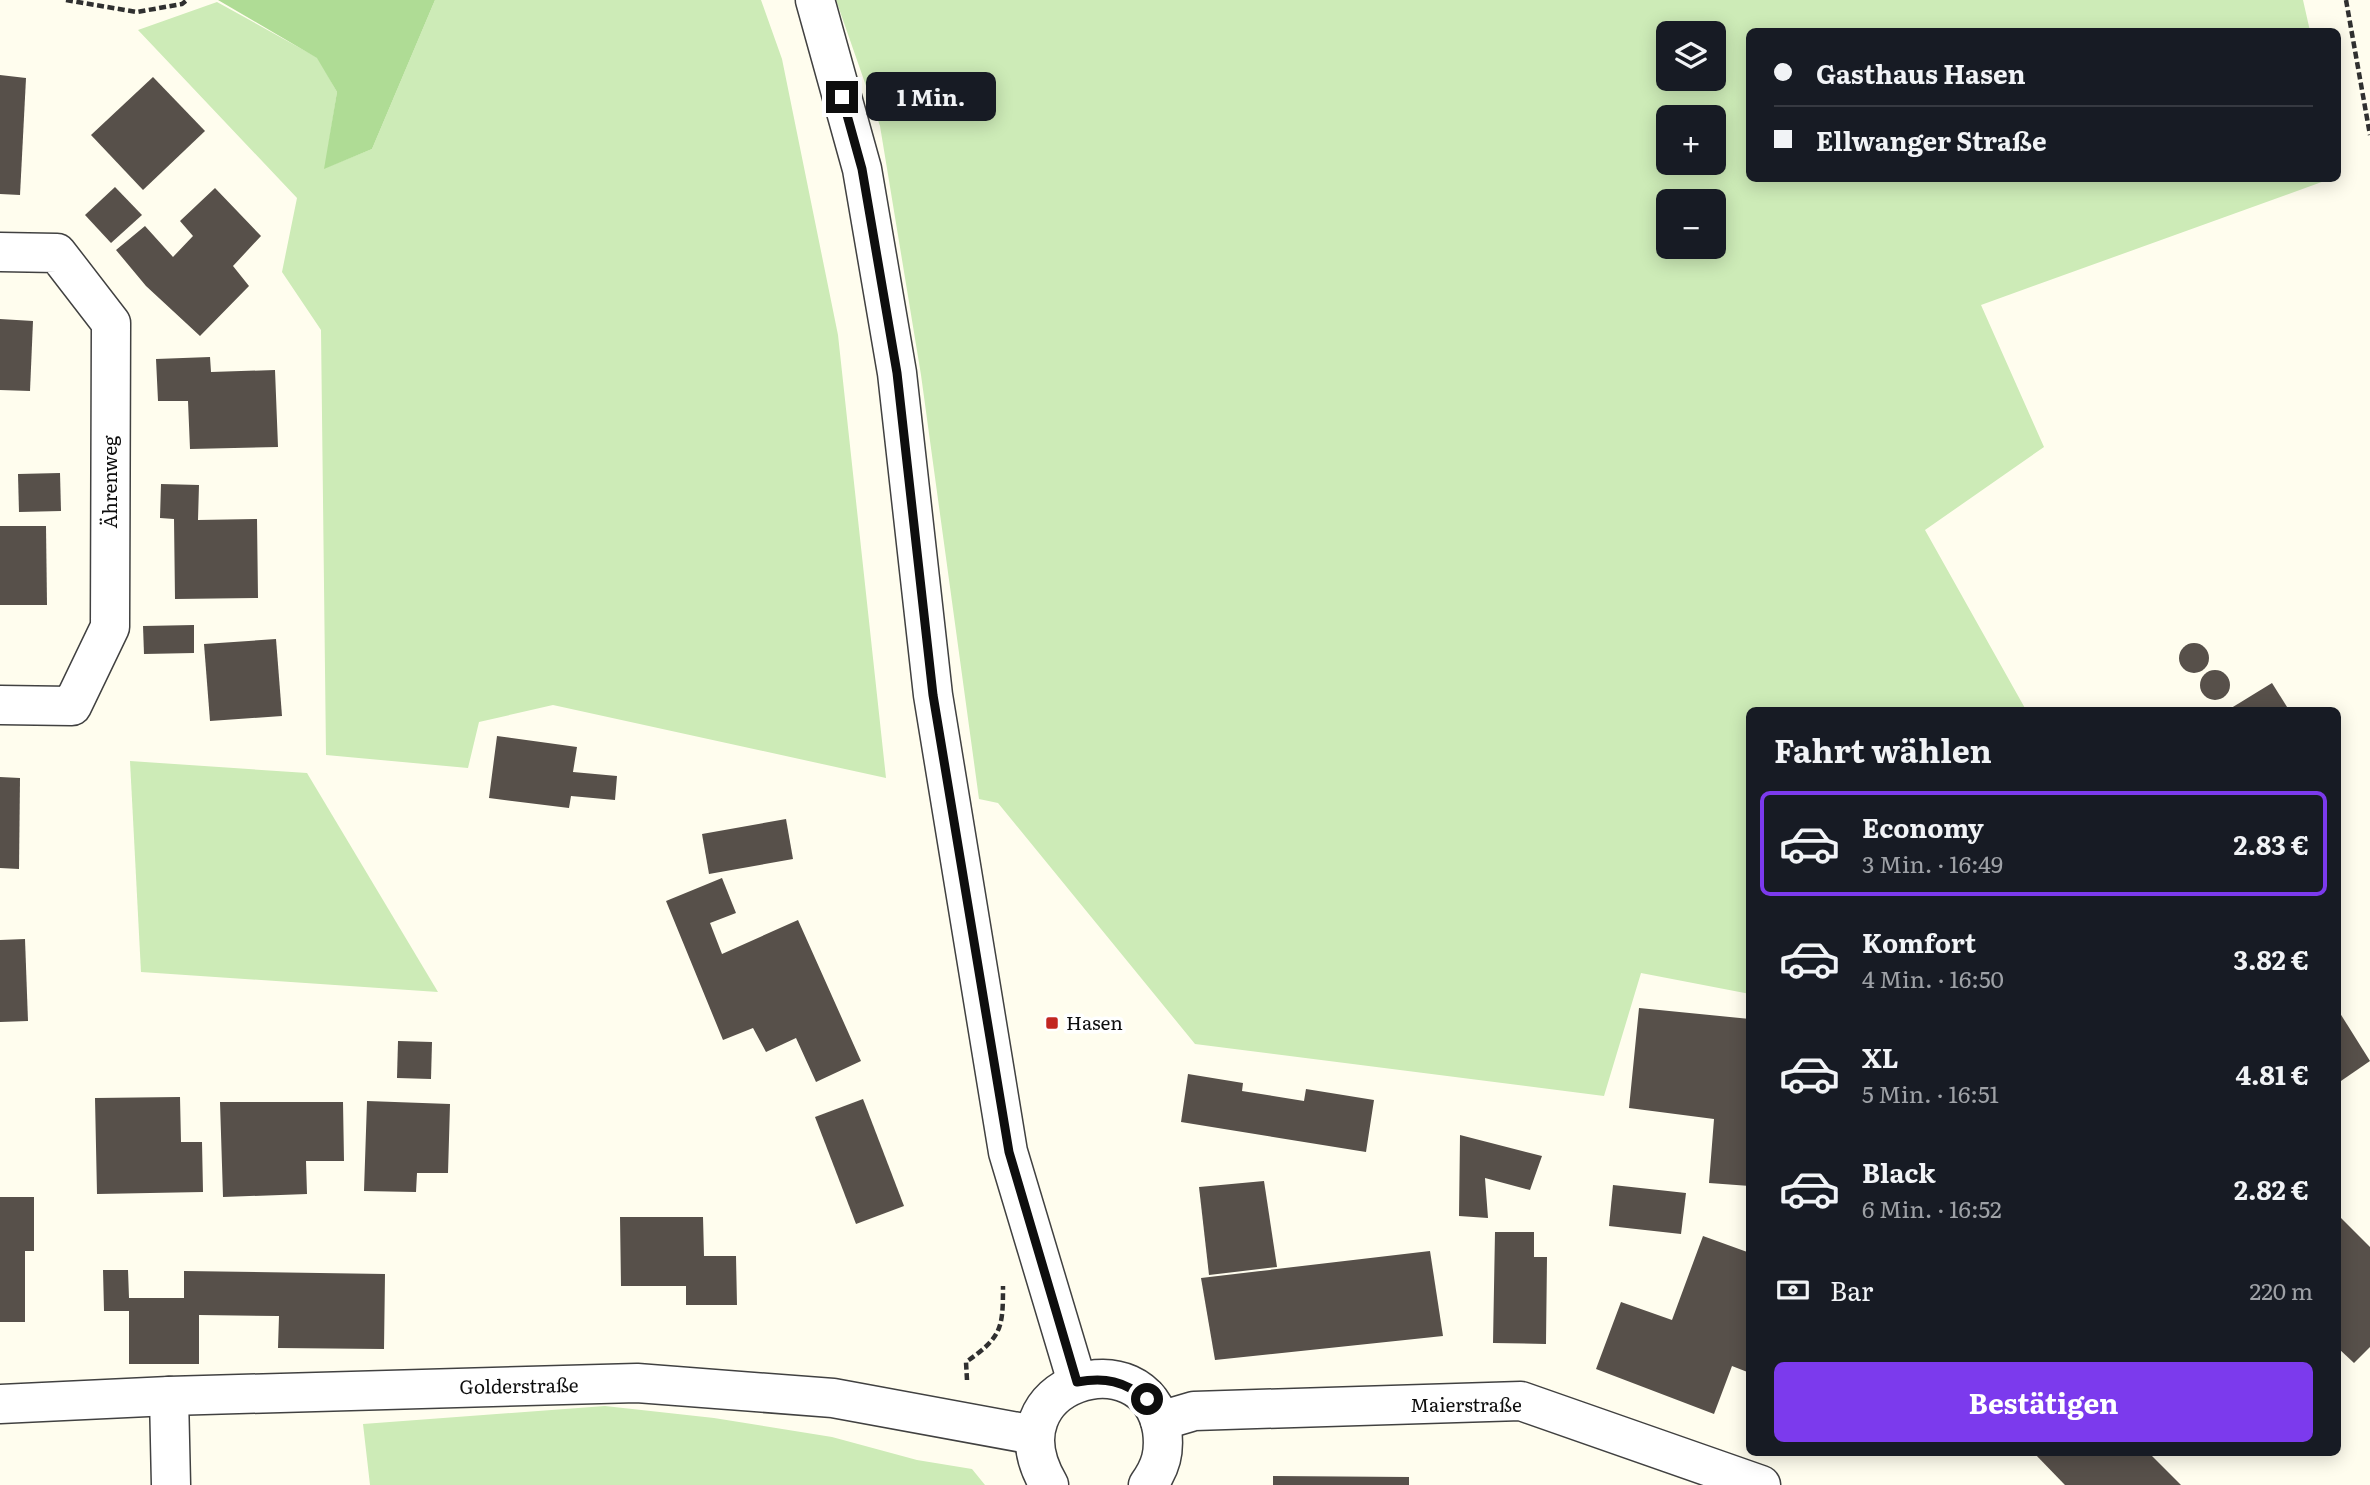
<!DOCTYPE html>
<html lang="de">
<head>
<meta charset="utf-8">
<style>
	body { margin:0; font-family:Literata,serif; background:#242831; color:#f1f3f6; height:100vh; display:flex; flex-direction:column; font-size:26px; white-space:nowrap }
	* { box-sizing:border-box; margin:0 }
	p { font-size:23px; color:#9ea1a6 }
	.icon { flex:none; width:38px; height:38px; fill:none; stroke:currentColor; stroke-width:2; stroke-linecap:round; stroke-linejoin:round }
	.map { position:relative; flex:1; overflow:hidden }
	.drawer { position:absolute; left:1746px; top:707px; width:595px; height:749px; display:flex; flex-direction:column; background:#171b24; border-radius:10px; box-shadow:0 4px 18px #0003 }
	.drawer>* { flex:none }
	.hud { position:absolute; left:1746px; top:28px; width:595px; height:154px; border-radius:10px; box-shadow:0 4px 18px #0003; display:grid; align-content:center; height:154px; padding:0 28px; background:#171b24 }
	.tools { position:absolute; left:1656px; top:21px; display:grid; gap:14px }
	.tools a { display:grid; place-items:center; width:70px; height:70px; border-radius:10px; background:#171b24; box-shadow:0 4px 18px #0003; font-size:35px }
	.end { position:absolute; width:32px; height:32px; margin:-16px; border:9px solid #0e0e0e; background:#fff; box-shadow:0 0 0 4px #fff }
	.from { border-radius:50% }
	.bubble { position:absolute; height:49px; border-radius:10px; background:#171b24; box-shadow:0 4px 18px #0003; font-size:23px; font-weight:700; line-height:49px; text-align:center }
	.hud b { display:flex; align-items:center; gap:24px; height:66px; font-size:26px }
	.hud b+b { border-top:2px solid #363941 }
	.hud i { width:18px; height:18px; background:#f1f3f6 }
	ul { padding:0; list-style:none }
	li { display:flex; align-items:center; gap:21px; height:105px; margin:0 14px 10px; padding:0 14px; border:4px solid transparent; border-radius:10px }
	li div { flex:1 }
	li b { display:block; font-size:26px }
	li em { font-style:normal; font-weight:700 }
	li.selected { border-color:#7c3aed }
	li>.icon { width:63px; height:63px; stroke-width:1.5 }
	h2 { padding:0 28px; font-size:32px; line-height:84px }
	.pay { display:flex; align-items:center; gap:18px; height:77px; padding:0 28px; font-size:26px }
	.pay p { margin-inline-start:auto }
	.button { display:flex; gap:14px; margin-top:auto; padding:14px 28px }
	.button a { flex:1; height:80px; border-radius:10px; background:#7c3aed; color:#fff; font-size:28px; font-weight:700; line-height:80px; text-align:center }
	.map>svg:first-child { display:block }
</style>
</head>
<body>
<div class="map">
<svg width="2370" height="1485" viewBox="0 0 2370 1485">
	<rect width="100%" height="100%" fill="#fffdee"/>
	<g fill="#cdebb7" fill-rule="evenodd">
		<polygon points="435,0 761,0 782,59 838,335 886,778 553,705 479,722 468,768 326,755 321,330 282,272 297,198 138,30 217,2 318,58 337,92 325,168 372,149"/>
		<path d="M836 0H2303L2310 31 1750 32V178L2330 179 1981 305 2044 447 1925 530 2026 710H1750V994L1641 973 1604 1096 1195 1044 998 803 979 799 921 375 880 126ZM1668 33H1713V79H1668ZM1713 117V163H1668V117ZM1668 201H1713V247H1668Z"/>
		<polygon points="130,761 307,773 438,992 141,972"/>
		<polygon points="605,1406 714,1418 832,1437 917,1460 972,1469 985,1485 370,1485 363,1424"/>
	</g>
	<polygon fill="#afdc95" points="218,0 435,0 372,149 324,169 337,92 317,58"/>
	<g fill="#57504a">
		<polygon points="0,75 26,78 20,195 0,194"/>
		<polygon points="153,77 205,131 143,190 91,135"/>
		<polygon points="115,187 142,215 111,243 85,215"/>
		<polygon points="215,188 261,236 233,266 249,286 200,336 146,286 116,250 145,226 173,257 193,236 180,221"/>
		<polygon points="0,319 33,321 30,391 0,390"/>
		<polygon points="210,357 211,372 275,370 278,447 190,449 188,401 158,401 156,359"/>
		<polygon points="60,473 61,511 19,512 18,474"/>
		<polygon points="161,484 199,485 198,520 257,519 258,598 175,599 174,519 160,518"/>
		<polygon points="0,526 46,526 47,605 0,605"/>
		<polygon points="194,625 194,653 144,654 143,626"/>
		<polygon points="276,639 282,716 210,721 204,644"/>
		<circle cx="2194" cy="658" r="15"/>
		<circle cx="2215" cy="685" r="15"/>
		<polygon points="2272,683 2289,710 2228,710"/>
		<polygon points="497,736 577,747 573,772 617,776 615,800 571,796 569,808 489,798"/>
		<polygon points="0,777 20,778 19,869 0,868"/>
		<polygon points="786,819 793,859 709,874 702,834"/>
		<polygon points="722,878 736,913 710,923 722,954 798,920 861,1061 816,1082 796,1038 766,1052 753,1028 723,1040 666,901"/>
		<polygon points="25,939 28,1021 0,1022 0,940"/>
		<polygon points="1639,1008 1750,1019 1750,1186 1709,1183 1714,1119 1629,1108"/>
		<polygon points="2338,1010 2370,1061 2338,1083"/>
		<polygon points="398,1041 432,1042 431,1079 397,1078"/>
		<polygon points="1188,1074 1243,1083 1242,1091 1304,1101 1306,1089 1374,1100 1366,1152 1181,1122"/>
		<polygon points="180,1097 181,1142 202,1142 203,1192 97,1194 95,1098"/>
		<polygon points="863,1099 904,1206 856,1224 815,1117"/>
		<polygon points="367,1101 450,1104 448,1173 417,1173 416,1192 364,1191"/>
		<polygon points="220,1102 343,1102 344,1161 306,1161 307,1194 223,1197"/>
		<polygon points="1460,1135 1542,1156 1530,1190 1485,1178 1488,1218 1459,1216"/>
		<polygon points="1264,1181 1277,1267 1209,1275 1199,1187"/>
		<polygon points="1613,1185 1686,1193 1681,1234 1609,1226"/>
		<polygon points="0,1197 34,1197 34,1251 25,1251 25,1322 0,1322"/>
		<polygon points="2338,1215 2370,1247 2370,1347 2354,1363 2338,1348"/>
		<polygon points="620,1217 703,1217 704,1256 736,1256 737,1305 686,1305 686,1286 621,1286"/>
		<polygon points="1495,1232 1534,1232 1534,1257 1547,1257 1546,1344 1493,1343"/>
		<polygon points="1703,1236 1750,1253 1750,1373 1732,1366 1714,1414 1596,1369 1621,1302 1672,1320"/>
		<polygon points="1430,1251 1443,1336 1215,1360 1201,1278"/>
		<polygon points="103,1270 128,1270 129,1298 184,1298 184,1271 385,1274 384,1349 278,1348 279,1316 199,1315 199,1364 129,1364 129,1311 104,1311"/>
		<polygon points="2033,1452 2148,1452 2181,1485 2065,1485"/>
		<polygon points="1273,1476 1409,1477 1409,1485 1273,1485"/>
	</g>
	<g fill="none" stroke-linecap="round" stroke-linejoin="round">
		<g stroke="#414141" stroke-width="41">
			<g id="minor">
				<polyline points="815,0 862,169 897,373 933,695 1008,1152 1077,1382"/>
				<polyline points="0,252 57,253 111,323 110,627 72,706 0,705"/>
				<polyline points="169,1396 171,1485"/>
				<polyline points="0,1404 169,1396 637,1383 833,1398 1034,1435"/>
				<polyline points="1160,1421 1194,1411 1521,1401 1761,1485"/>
				<path d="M1049 1485C988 1382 1146 1336 1162 1430 1165 1452 1161 1467 1148 1485"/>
			</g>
		</g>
		<g stroke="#303030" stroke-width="4.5" stroke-dasharray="7 3.5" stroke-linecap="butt">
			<polyline points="66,0 137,12 182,4 187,0"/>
			<polyline points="2346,0 2370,135"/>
			<path d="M967 1380 966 1362C1002 1337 1003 1328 1003 1286"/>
		</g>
		<use href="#minor" stroke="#fff" stroke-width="38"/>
	</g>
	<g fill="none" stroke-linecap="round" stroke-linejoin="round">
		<path stroke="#0e0e0e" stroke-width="9" d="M842 97 862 169 897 373 933 695 1009 1152 1077 1382C1106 1377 1123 1381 1147 1399"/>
	</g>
	<rect fill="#c22621" stroke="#fff" stroke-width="2.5" x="1045" y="1016" width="14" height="14" rx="3.5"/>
	<g text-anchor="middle" stroke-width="7" stroke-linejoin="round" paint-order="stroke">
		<g font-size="19" fill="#0e0e0e" stroke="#fff">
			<text transform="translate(110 482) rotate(-90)" y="7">Ährenweg</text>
			<text transform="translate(519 1386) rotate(-1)" y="7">Golderstraße</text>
			<text x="1466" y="1412">Maierstraße</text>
		</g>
		<g font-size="19" fill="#0e0e0e" stroke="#fff" text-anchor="start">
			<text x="1066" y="1030">Hasen</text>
		</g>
	</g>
</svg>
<div class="tools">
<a><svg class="icon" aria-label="layers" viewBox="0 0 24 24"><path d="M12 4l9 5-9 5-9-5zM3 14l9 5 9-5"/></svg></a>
<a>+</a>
<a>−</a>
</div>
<i class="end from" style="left:1147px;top:1399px"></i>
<i class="end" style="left:842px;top:97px"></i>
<div class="bubble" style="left:866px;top:72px;width:130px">1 Min.</div>
<div class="hud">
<b><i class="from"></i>Gasthaus Hasen</b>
<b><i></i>Ellwanger Straße</b>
</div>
<section class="drawer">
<h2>Fahrt wählen</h2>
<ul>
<li class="selected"><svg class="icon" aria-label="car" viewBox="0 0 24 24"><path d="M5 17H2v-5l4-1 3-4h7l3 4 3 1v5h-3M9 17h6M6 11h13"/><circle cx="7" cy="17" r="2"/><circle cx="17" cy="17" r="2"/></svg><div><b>Economy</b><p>3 Min. · 16:49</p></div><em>2.83 €</em></li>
<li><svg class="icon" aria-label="car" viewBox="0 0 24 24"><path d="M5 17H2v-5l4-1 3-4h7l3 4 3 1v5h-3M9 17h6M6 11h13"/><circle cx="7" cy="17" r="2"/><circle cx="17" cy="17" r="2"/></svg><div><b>Komfort</b><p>4 Min. · 16:50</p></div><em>3.82 €</em></li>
<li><svg class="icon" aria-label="car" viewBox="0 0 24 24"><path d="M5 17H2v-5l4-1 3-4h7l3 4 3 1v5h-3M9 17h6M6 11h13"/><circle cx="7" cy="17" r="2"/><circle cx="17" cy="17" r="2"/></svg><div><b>XL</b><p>5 Min. · 16:51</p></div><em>4.81 €</em></li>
<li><svg class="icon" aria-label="car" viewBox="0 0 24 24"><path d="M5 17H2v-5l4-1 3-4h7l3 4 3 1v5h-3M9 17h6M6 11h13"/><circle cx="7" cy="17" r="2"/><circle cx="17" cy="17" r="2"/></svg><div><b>Black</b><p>6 Min. · 16:52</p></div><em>2.82 €</em></li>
</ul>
<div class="pay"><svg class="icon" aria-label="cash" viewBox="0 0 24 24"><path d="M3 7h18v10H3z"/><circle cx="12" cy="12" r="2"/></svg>Bar<p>220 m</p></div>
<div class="button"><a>Bestätigen</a></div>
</section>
</div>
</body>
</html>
